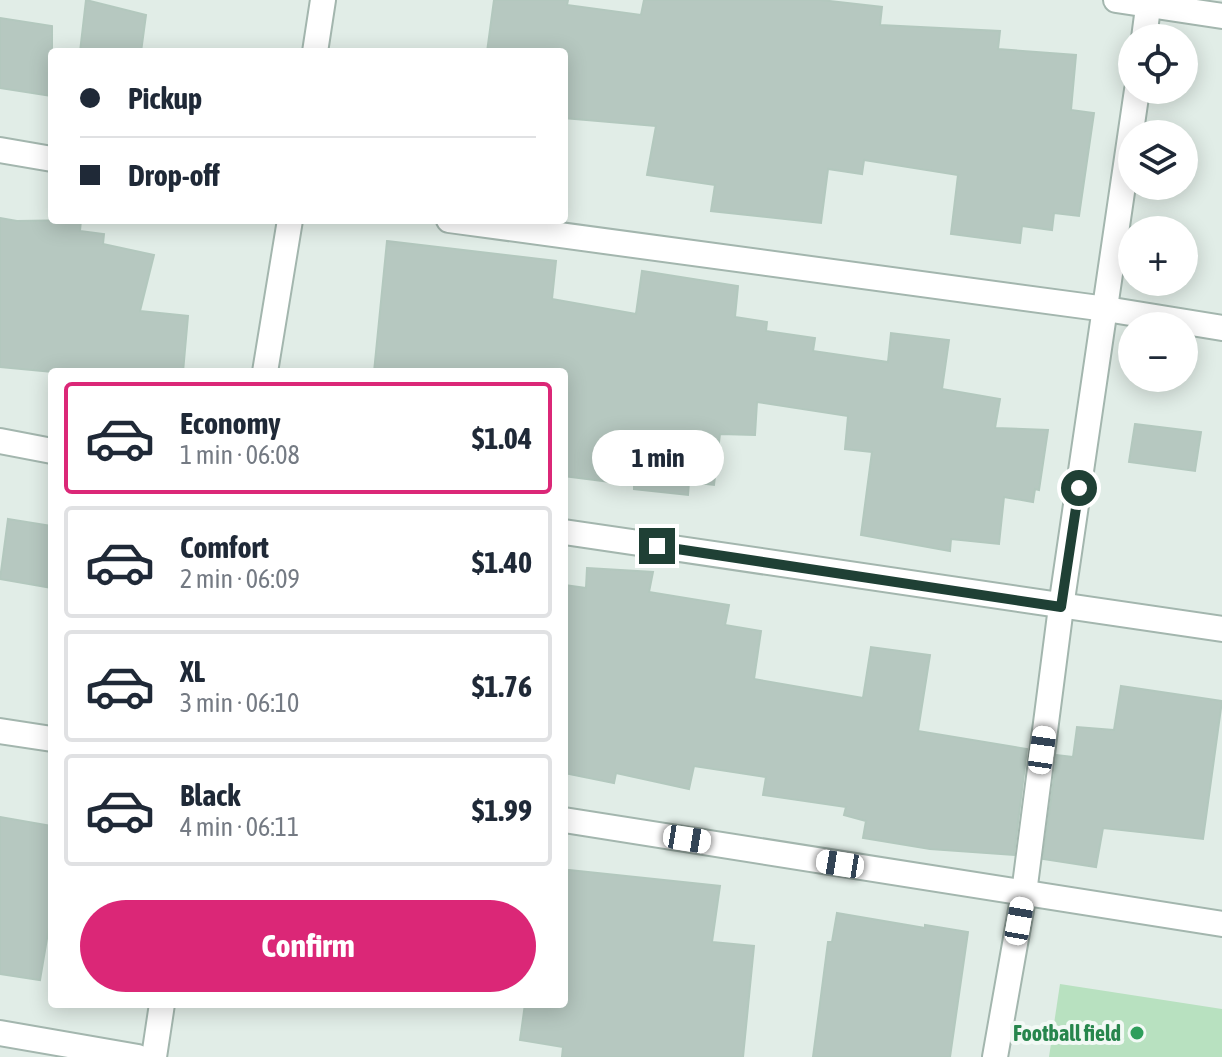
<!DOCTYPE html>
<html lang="en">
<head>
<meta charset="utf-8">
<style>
	body { margin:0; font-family:"Asap Condensed",sans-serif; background:#f6f6f7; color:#1f2937; height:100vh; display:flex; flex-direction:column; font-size:30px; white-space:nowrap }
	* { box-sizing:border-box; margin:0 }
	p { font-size:26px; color:#747a83 }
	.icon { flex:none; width:44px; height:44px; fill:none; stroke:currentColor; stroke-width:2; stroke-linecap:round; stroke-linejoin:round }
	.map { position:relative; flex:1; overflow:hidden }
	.side { position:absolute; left:48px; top:368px; width:520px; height:640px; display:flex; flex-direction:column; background:#fff; border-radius:8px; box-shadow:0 4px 20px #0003 }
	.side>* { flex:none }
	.top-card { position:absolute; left:48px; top:48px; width:520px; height:176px; border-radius:8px; box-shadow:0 4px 20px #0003; display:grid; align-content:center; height:176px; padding:0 32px; background:#fff }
	.tools { position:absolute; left:1118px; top:24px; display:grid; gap:16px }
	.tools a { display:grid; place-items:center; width:80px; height:80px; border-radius:50%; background:#fff; box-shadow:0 4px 20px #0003; font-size:40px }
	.end { position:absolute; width:36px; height:36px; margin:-18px; border:10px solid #1f4035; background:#fff; box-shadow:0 0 0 4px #fff }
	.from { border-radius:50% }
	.bubble { position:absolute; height:56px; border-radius:28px; background:#fff; box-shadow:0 4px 20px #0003; font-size:26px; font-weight:700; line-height:56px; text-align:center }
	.car { position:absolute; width:24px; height:48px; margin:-24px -12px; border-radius:10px; box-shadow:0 0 6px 2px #0007; background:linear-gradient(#fff 24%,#345 0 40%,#fff 0 76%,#345 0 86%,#fff 0) }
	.top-card b { display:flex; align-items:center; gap:28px; height:76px; font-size:30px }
	.top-card b+b { border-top:2px solid #e0e1e3 }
	.top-card i { width:20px; height:20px; background:#1f2937 }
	ul { padding:14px 0 0; list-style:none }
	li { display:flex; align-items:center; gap:24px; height:112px; margin:0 16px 12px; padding:0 16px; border:4px solid #e0e1e3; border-radius:8px }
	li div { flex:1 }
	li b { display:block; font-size:30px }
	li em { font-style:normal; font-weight:700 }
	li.selected { border-color:#db2777 }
	li>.icon { width:72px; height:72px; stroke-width:1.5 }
	.cta { display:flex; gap:16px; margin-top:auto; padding:16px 32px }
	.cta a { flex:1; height:92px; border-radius:48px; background:#db2777; color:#fff; font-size:32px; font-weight:700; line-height:92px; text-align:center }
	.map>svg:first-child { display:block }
</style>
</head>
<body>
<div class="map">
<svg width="1222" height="1057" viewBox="0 0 1222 1057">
	<rect width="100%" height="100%" fill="#e1ede7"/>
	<polygon fill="#b8e1c0" points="1060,984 1222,1009 1222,1057 1049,1057"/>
	<g fill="#b6c8c0" stroke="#b3c8be" stroke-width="2">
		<polygon points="86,0 146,15 141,52 80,52"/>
		<polygon points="494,0 568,0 567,5 641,15 644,0 821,0 882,7 880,25 1000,31 998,49 1076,55 1071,110 1094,113 1079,216 1054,213 1052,230 1022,226 1020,243 951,234 958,175 864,160 862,174 828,169 821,223 711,211 715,185 647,175 656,126 564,118 564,52 487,52"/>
		<polygon points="0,18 52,26 52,96 0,88"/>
		<polygon points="0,218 17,221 81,220 80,231 104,234 103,244 154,255 140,311 188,316 183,372 53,372 0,367"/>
		<polygon points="387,241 556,261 552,299 636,314 642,271 738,286 735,317 767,322 766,331 815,338 813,351 888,362 891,333 949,340 942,389 1000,399 995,428 1048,430 1039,490 1035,489 1033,502 1004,497 999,544 951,539 950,551 861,535 872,452 845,449 848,416 757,402 755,435 720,434 714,485 689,482 688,495 634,489 634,485 564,476 564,372 374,372"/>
		<polygon points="1135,424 1201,432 1195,471 1129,462"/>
		<polygon points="8,519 52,526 52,588 0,579"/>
		<polygon points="587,568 653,572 649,592 729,605 725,625 761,631 754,679 863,698 871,647 930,655 918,731 1027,749 1014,855 930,849 863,838 866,821 844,815 846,807 763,795 766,777 694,766 689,789 616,773 614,783 564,773 564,585 586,588"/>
		<polygon points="1121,686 1222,701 1203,839 1103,828 1096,867 1043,859 1057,755 1073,757 1077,727 1114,730"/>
		<polygon points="0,817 52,826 52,909 40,980 0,974"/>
		<polygon points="569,870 720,886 712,942 754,946 743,1057 562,1057 563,1047 520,1040 525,1004 564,1004 564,896"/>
		<polygon points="837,913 925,928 925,925 968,932 950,1057 813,1057 828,942 832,942"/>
	</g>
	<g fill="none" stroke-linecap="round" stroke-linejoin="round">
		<g stroke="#a3b6ae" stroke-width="28">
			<g id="minor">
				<polyline points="1116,0 1222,16"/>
				<polyline points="1144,38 1149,0"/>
				<polyline points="315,52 323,0"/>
				<polyline points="0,150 52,159"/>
				<polyline points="449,220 1106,309 1222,328"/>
				<polyline points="265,372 290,220"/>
				<polyline points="0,441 52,451"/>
				<polyline points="564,532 1222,629"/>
				<polyline points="0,731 52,739"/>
				<polyline points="564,820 1222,924"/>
				<polyline points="0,1033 138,1057"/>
				<polyline points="154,1057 162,1004"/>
				<polyline points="995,1057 1024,893 1061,607 1137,90"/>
			</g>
		</g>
		<use href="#minor" stroke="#fff" stroke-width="24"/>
	</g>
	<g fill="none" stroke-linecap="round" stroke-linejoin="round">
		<polyline stroke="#1f4035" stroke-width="10" points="657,546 1061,607 1079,488"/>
	</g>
	<circle fill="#2e9e5b" stroke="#f2f9f5" stroke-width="3" cx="1137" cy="1033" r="8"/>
	<g text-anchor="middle" stroke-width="8" stroke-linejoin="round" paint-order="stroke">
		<g font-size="22" font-weight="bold" fill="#27864d" stroke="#f2f9f5" text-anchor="end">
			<text x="1121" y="1041">Football field</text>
		</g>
	</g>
</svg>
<div class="tools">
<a><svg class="icon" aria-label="locate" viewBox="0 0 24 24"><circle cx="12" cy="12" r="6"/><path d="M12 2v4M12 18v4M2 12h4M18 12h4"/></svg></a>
<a><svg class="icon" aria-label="layers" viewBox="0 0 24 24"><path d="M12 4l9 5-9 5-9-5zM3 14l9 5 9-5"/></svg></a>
<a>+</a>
<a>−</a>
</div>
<i class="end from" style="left:1079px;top:488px"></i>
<i class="end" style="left:657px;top:546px"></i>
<div class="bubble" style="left:592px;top:430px;width:132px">1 min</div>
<i class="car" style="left:1042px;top:750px;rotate:8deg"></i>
<i class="car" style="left:687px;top:839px;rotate:99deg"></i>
<i class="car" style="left:840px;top:864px;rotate:279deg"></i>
<i class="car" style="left:1019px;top:921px;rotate:10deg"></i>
<div class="top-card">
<b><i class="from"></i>Pickup</b>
<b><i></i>Drop-off</b>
</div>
<section class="side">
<ul>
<li class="selected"><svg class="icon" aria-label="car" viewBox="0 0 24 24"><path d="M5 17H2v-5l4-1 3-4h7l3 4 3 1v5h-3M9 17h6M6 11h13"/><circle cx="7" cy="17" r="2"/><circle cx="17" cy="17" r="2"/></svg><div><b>Economy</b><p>1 min · 06:08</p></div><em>$1.04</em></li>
<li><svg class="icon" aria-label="car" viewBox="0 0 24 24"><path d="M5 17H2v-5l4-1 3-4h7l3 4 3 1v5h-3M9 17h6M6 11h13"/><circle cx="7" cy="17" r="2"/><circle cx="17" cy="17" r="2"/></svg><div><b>Comfort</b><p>2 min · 06:09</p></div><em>$1.40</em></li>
<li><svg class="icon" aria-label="car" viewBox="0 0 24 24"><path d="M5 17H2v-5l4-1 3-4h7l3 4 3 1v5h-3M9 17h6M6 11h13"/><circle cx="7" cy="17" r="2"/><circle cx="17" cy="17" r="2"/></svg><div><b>XL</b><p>3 min · 06:10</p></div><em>$1.76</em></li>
<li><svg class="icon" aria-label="car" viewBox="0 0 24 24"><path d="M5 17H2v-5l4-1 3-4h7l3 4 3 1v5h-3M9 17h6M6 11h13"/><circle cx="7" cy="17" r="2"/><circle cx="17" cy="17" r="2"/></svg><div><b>Black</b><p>4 min · 06:11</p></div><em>$1.99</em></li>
</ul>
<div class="cta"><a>Confirm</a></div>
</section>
</div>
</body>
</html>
